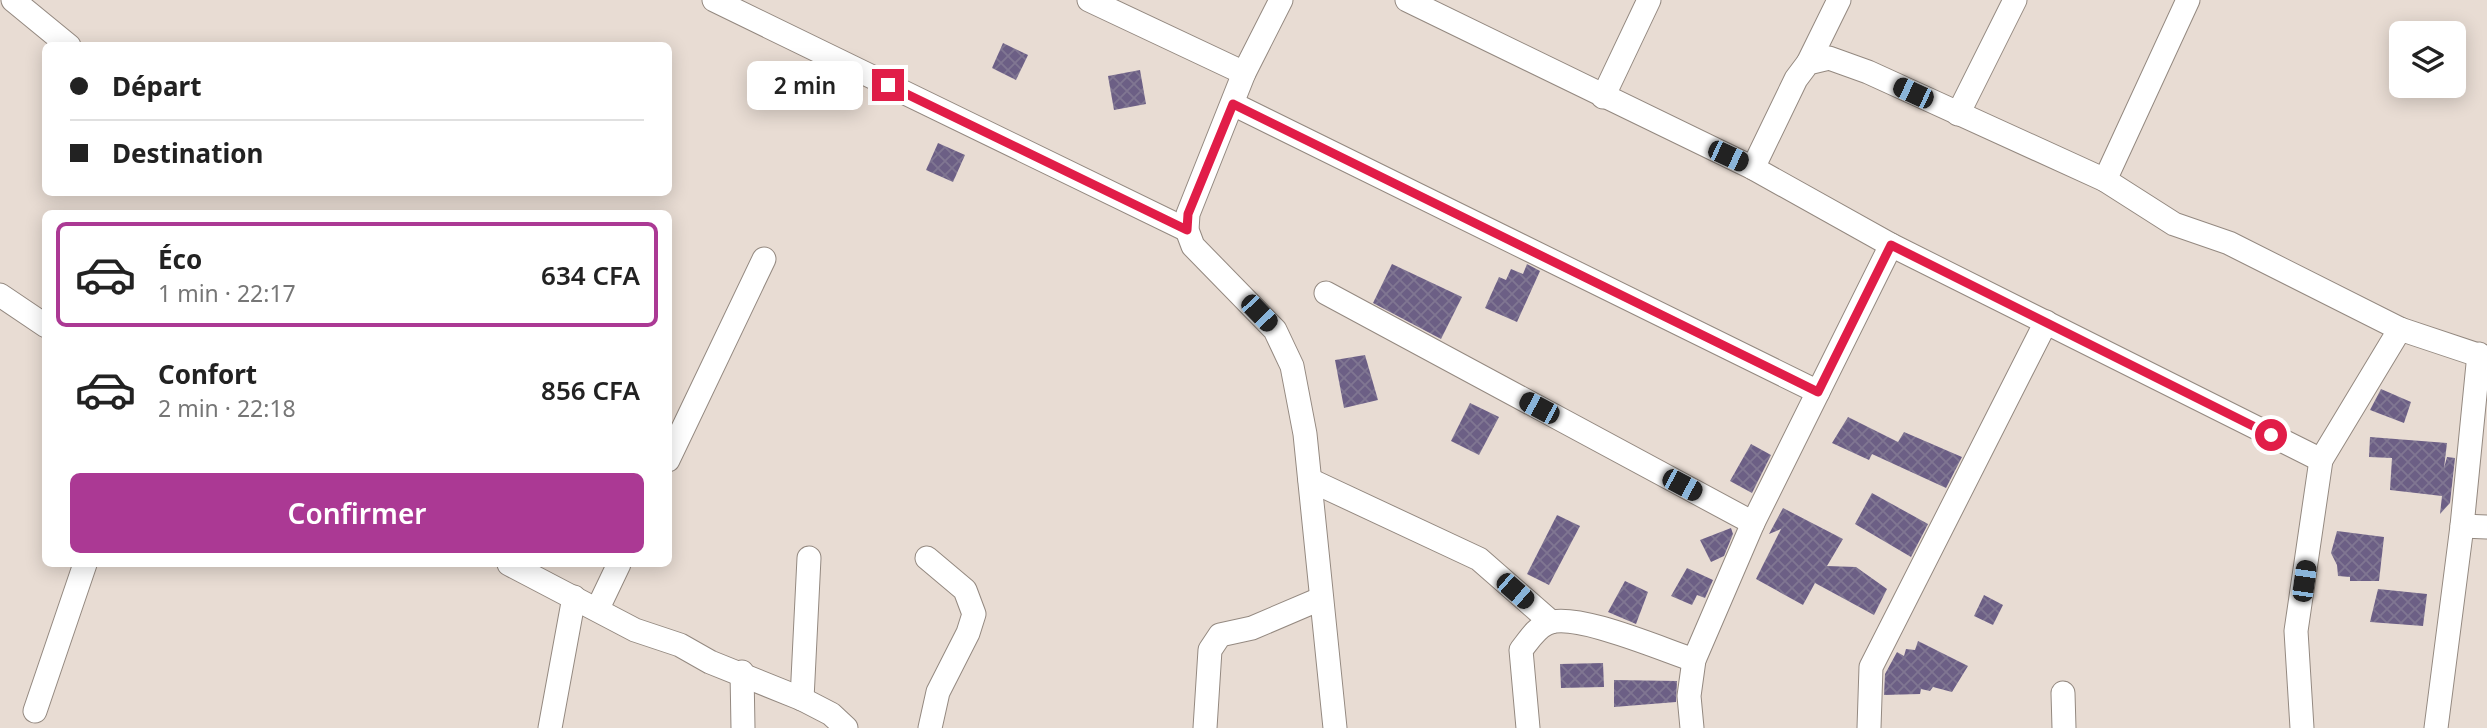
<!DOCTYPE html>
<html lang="fr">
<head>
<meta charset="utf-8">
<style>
	body { margin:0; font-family:"Noto Sans",sans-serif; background:#f2f2f2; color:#222; height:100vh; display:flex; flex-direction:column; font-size:26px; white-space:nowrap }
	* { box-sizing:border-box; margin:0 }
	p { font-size:23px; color:#767676 }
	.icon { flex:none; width:38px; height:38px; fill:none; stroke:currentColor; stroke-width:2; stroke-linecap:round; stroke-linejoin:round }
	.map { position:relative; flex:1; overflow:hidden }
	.panel { position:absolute; left:42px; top:210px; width:630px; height:357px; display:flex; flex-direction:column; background:#fff; border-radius:10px; box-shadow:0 4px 18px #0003 }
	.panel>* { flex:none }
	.banner { position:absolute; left:42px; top:42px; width:630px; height:154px; border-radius:10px; box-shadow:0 4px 18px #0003; display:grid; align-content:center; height:154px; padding:0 28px; background:#fff }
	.tools { position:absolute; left:2389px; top:21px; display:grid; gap:14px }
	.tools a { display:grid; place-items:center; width:77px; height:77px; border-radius:10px; background:#fff; box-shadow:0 4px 18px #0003; font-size:35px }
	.end { position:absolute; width:32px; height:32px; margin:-16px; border:9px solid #e11d48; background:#fff; box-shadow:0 0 0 4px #fff }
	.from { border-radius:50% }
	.bubble { position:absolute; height:49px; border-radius:10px; background:#fff; box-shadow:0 4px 18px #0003; font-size:23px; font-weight:600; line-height:49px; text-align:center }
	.car { position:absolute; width:21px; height:42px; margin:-21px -10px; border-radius:9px; box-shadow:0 0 5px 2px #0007; background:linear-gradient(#222 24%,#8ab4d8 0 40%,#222 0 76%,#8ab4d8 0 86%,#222 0) }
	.banner b { display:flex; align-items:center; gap:24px; height:66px; font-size:26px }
	.banner b+b { border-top:2px solid #e0e0e0 }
	.banner i { width:18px; height:18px; background:#222 }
	ul { padding:12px 0 0; list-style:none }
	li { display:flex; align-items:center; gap:21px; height:105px; margin:0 14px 10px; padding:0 14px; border:4px solid transparent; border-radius:10px }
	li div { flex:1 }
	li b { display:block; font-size:26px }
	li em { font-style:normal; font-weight:600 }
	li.selected { border-color:#ab3994 }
	li>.icon { width:63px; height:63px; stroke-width:1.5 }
	.action { display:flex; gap:14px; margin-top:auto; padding:14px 28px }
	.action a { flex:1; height:80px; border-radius:10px; background:#ab3994; color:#fff; font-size:28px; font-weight:600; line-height:80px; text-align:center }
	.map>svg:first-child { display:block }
</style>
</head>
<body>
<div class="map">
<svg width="2487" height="728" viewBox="0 0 2487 728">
	<defs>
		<pattern id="building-cross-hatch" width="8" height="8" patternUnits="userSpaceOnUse" patternTransform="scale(1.75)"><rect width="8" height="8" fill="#6c5f85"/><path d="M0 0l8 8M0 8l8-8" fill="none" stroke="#807692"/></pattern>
	</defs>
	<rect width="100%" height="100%" fill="#e8dcd3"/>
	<g fill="url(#building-cross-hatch)">
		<polygon points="1003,43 1028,55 1016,80 992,68"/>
		<polygon points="1140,70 1146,104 1114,110 1108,76"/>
		<polygon points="938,143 965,155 953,182 926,170"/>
		<polygon points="1392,264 1462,297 1441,339 1373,303"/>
		<polygon points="1527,264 1540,271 1517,322 1485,308 1499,277 1506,280 1511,269 1523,274"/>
		<polygon points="1365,355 1378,400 1344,408 1335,360"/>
		<polygon points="2381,389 2411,402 2404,423 2370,410"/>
		<polygon points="1470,403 1499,417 1479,455 1451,441"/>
		<polygon points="1848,417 1898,442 1904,432 1962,457 1946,488 1872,454 1869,460 1832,443"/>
		<polygon points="2370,437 2447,443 2444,468 2447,457 2455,458 2450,503 2440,514 2442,496 2390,490 2392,458 2369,457"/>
		<polygon points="1751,444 1771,455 1752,493 1730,481"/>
		<polygon points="1872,493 1928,524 1911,557 1855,524"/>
		<polygon points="1783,508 1843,539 1827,566 1856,567 1887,589 1874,615 1815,583 1803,605 1756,579 1781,529 1769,534"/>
		<polygon points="1557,515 1580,526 1549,585 1527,574"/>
		<polygon points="1731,528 1733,534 1724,556 1711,562 1700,540"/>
		<polygon points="2337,531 2384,537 2379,581 2350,581 2350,577 2338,576 2337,565 2331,553"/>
		<polygon points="1687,568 1713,580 1705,598 1697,595 1692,605 1671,596"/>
		<polygon points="1625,581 1648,592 1636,624 1608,612"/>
		<polygon points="2378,589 2427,594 2423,626 2370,622"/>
		<polygon points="1984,595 2003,605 1993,625 1974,616"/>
		<polygon points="1918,641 1968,666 1952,692 1933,687 1930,691 1921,689 1920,694 1884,695 1885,674 1897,652 1904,656 1906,649 1915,650"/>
		<polygon points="1603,663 1604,687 1561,688 1560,664"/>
		<polygon points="1614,680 1677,681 1676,702 1614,707"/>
	</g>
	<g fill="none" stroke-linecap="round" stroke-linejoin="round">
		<g stroke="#948980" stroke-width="25">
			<g id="minor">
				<polyline points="13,0 69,46"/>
				<polyline points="714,0 1187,230"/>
				<polyline points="1089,0 1244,73"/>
				<polyline points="1281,0 1244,73 1188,214 1187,230 1193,246 1275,330 1292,366 1305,434 1335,728"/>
				<polyline points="1407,0 1753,168 1891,245 2321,460"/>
				<polyline points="1808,63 1839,0"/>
				<polyline points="1603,97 1649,0"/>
				<polyline points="1233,104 1818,392"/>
				<polyline points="1958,114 2015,0"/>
				<polyline points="1753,168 1796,79 1808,63 1829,58 1868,72 2105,180 2174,224 2229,243 2400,329"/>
				<polyline points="2105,180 2188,0"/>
				<polyline points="1326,293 1753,523"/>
				<polyline points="0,295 46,326"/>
				<polyline points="668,460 764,259"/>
				<polyline points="1310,480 1479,559 1551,622"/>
				<polyline points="2462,526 2487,527"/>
				<polyline points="927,558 965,590 974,614 968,633 938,692 930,728"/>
				<polyline points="509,564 635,630 680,645 710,662 802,699 831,714 846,728"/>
				<polyline points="598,608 619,564"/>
				<polyline points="742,672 743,728"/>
				<polyline points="2063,693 2064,728"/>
				<polyline points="802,699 809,558"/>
				<polyline points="35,711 85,564"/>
				<polyline points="550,728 574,597"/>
				<polyline points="1205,728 1210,650 1220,635 1252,628 1320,599"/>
				<path d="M1528 728 1521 650C1529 640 1536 628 1548 623 1576 612 1663 650 1694 660"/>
				<polyline points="1692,728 1689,696 1694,660 1753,523 1891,245"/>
				<polyline points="1869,728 1871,667 2046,322"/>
				<polyline points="2302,728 2296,631 2321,460 2400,329 2487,358"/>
				<polyline points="2436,728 2462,526 2479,354"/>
			</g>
		</g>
		<use href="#minor" stroke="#fff" stroke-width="23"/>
	</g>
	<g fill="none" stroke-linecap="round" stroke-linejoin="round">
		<polyline stroke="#e11d48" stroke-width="9" points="888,85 1187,230 1188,214 1233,104 1818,392 1891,245 2271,435"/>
	</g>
</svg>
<div class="tools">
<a><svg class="icon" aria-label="layers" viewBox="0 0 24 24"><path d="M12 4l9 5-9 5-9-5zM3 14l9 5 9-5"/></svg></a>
</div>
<i class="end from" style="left:2271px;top:435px"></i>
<i class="end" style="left:888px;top:85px"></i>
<div class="bubble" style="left:747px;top:61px;width:116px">2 min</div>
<i class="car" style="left:1913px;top:93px;rotate:295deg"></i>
<i class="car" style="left:1728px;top:156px;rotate:115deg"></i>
<i class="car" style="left:1259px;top:313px;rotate:136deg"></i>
<i class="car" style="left:1539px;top:408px;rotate:298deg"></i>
<i class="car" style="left:1682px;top:485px;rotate:118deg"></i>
<i class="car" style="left:2304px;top:581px;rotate:8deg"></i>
<i class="car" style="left:1515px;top:591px;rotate:131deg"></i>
<div class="banner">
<b><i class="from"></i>Départ</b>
<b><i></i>Destination</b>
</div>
<section class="panel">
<ul>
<li class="selected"><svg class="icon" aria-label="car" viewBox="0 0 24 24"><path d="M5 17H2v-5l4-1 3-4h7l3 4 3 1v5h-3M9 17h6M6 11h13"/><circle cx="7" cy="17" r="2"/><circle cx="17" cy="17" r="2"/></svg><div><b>Éco</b><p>1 min · 22:17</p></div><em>634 CFA</em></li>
<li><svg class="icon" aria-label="car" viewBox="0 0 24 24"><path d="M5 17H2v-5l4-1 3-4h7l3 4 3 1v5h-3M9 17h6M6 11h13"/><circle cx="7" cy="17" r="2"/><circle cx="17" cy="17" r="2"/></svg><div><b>Confort</b><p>2 min · 22:18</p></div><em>856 CFA</em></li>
</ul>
<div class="action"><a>Confirmer</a></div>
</section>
</div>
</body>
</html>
